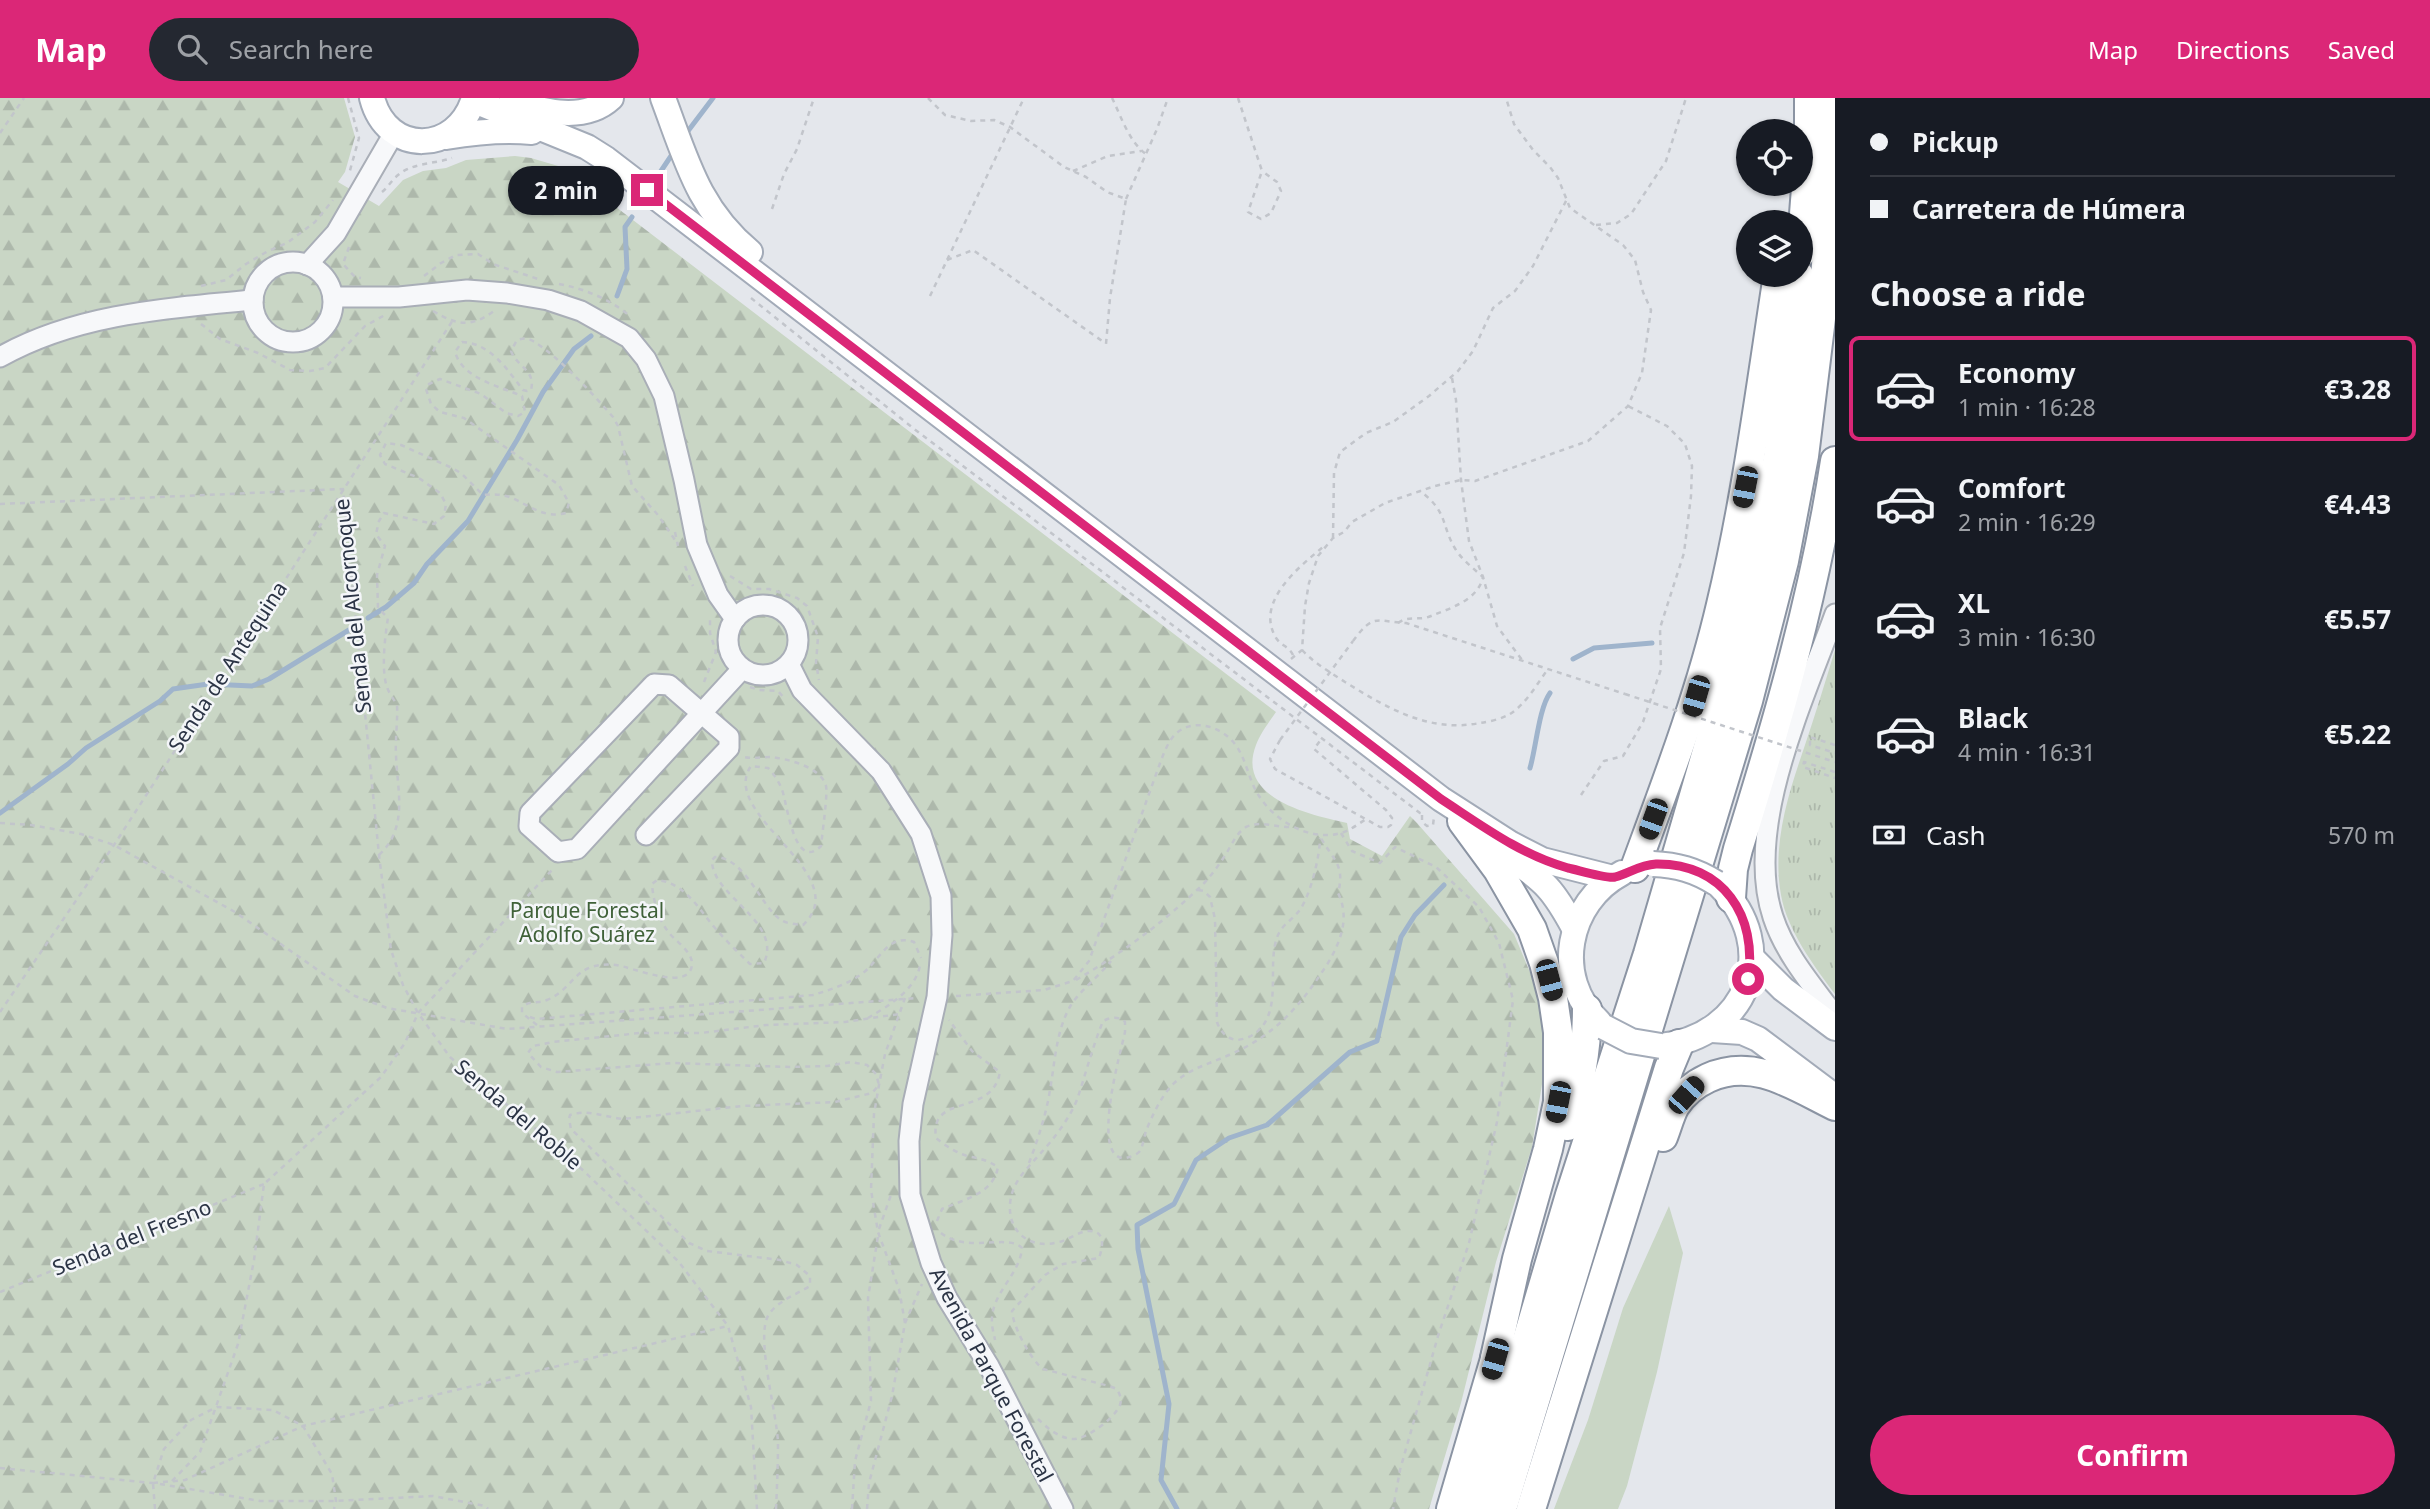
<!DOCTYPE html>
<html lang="en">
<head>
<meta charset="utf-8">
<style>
	body { margin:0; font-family:"Noto Sans",sans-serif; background:#242831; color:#f1f3f6; height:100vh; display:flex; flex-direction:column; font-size:26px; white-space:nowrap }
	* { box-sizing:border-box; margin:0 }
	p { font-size:23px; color:#9ea1a6 }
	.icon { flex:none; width:38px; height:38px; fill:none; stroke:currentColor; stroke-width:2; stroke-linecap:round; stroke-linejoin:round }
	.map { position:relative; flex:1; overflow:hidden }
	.sheet { display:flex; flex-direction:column; background:#171b24; width:595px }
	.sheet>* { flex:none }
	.top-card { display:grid; align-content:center; height:154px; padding:0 35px; background:#171b24 }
	.tools { position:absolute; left:1736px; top:21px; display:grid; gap:14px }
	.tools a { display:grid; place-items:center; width:77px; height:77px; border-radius:50%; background:#171b24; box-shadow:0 2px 5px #0004; font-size:35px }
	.end { position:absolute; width:32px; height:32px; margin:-16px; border:9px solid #db2777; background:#fff; box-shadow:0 0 0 4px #fff }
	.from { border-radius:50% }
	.bubble { position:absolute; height:49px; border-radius:24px; background:#171b24; box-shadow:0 2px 5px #0004; font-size:23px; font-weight:700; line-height:49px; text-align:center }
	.car { position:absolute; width:21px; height:42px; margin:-21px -10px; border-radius:9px; box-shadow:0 0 5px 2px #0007; background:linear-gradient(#222 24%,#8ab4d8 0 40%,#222 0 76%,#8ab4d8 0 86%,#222 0) }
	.top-card b { display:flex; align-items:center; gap:24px; height:66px; font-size:26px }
	.top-card b+b { border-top:2px solid #363941 }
	.top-card i { width:18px; height:18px; background:#f1f3f6 }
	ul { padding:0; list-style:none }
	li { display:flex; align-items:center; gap:21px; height:105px; margin:0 14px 10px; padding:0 21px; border:4px solid transparent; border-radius:10px }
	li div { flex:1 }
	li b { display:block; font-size:26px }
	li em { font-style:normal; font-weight:700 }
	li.current { border-color:#db2777 }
	li>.icon { width:63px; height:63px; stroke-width:1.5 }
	h2 { padding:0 35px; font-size:32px; line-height:84px }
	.pay { display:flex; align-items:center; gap:18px; height:77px; padding:0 35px; font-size:26px }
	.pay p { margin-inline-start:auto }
	.primary-button { display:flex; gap:14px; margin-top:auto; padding:14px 35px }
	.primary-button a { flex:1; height:80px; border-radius:42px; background:#db2777; color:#fff; font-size:28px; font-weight:700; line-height:80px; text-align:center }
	header { display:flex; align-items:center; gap:42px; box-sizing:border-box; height:98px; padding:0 35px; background:#db2777; color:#fff }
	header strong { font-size:33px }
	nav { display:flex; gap:38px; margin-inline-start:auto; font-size:24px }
	.search { width:490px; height:63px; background:#242831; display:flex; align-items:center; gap:18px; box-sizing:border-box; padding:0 24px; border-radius:38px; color:#9ea1a6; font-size:26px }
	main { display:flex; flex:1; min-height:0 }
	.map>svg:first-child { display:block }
</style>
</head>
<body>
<header>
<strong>Map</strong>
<div class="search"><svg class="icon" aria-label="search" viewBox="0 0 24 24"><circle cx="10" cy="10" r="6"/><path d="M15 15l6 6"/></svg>Search here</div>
<nav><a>Map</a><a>Directions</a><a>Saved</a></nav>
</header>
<main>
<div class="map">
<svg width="1835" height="1411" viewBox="0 0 1835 1411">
	<defs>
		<pattern id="forest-firs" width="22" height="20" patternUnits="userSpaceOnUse" patternTransform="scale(1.75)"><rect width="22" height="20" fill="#c9d6c5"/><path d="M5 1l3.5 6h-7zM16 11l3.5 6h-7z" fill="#adb8ab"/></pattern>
		<pattern id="park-tufts" width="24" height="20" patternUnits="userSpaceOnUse" patternTransform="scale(1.75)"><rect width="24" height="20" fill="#c9d6c5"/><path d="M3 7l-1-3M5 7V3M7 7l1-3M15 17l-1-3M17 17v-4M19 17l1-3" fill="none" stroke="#adb8ab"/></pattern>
	</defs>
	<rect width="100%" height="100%" fill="#e4e7ec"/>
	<polygon fill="#c9d6c5" points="1669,1108 1683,1155 1657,1274 1627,1388 1618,1411 1554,1411 1588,1322 1623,1210"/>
	<path fill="url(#forest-firs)" d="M0 0H344L355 39 345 74 338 84 379 108 403 82 423 73 446 70 466 62 515 58 531 60 565 70 1276 614C1269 624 1260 636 1256 647 1235 701 1311 717 1347 725L1350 741 1382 758 1410 718 1417 725 1514 836 1537 891 1546 961 1532 1049 1496 1164 1461 1305 1429 1411H0Z"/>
	<path fill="url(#park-tufts)" d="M1835 552V896C1814 868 1787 832 1781 797 1772 746 1788 697 1804 650 1815 617 1825 585 1835 552Z"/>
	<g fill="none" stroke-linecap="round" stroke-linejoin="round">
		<g stroke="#9fb4cc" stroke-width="5">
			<polyline points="688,33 713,0"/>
			<polyline points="655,82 671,58"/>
			<polyline points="617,198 627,171 625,129 632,119"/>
			<polyline points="368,520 386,509 414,485 427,466 468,423 517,342 543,294 574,251 591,238"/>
			<polyline points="1573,561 1594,550 1652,545"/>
			<path d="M1530 670C1536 650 1539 610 1550 595"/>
			<polyline points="0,715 68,666 86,650 160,603 173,591 208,586 252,588 269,581 349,532"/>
			<polyline points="1177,1411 1161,1382 1169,1306 1138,1151 1137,1127 1174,1106 1196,1062 1229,1040 1267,1027 1350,954 1377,943 1401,839 1415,817 1444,787"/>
		</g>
		<g stroke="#a9aeb7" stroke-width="23">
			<g id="minor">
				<circle cx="293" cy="204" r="40"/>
				<polyline points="307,167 336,135 394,35"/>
				<polyline points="333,199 399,199 467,192 507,195 548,202 581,213 629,240 646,261 664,298 684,382 697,447 718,497 735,521"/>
				<path d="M0 259C76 216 167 210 253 202"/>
				<circle cx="763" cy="542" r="35"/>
				<path d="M1835 516C1804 602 1743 729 1773 819 1785 856 1812 887 1835 918"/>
				<polyline points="789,566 802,592 881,673 921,736 941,798 942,837 937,899 913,1006 909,1043 910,1097 931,1165 947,1200 989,1268 1063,1411"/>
				<polyline points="646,737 729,650 729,639 669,587 654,586 530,715 529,728 558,754 577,751 742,571"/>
			</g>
		</g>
		<g stroke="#a3abb8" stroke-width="28">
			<g id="major">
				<path d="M372 0C387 58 457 57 474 0"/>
				<polyline points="475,0 484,7 587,49 606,61 1441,701 1511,746 1542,762 1613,780"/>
				<path d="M663 0C686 61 698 111 750 154"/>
				<path d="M511 4C543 13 584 25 611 0"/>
				<path d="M446 39C475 34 503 31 532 34"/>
				<path d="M1510 759C1545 784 1553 791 1574 830"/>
				<polyline points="1752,860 1783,891 1835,930"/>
				<path d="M1599 924C1552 880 1567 804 1622 775"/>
				<polyline points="1712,932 1742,934 1758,941 1834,998"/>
				<path d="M1661 948C1748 938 1782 850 1719 787"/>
			</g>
		</g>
		<g stroke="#8b94a3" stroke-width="32">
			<g id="highway">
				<polyline points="1801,155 1809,51 1809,0"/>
				<polyline points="1462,723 1498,772 1532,831 1544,865 1553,900 1558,934 1558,1004 1548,1051 1517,1161 1495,1260"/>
				<path d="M1635 770C1667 683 1700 597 1721 507 1747 398 1761 287 1778 177"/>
				<path d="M1731 800 1733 771 1738 751C1778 623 1815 495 1835 363"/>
				<path d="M1568 1028C1580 989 1587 952 1587 911"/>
				<path d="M1663 1039C1667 1029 1670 1017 1675 1008 1683 996 1695 986 1708 980 1754 959 1794 988 1835 1008"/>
				<polyline points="1451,1411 1500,1244"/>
				<polyline points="1477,1411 1570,1097 1648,856 1723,598 1757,470 1778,359 1793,245 1799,177"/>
				<polyline points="1502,1411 1748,603 1784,463 1804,358 1823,204 1835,56 1835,0"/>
				<polyline points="1531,1411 1669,970 1679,946"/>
			</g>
		</g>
		<g stroke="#c2c5cb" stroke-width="2.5" stroke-dasharray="5 5" stroke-linecap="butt">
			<polyline points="348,0 359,40 349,76"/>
			<polyline points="928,0 945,17 971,23 994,22 1010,29 1064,69 1086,79 1107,94 1126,101 1110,200 1106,246"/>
			<path d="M1112 0C1121 18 1129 44 1146 56"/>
			<polyline points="1238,0 1262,73 1248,114 1261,121 1271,115 1281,93 1277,84 1262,73"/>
			<polyline points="0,35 24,0"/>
			<polyline points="1073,73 1108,58 1141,53"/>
			<path d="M382 94C388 89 392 82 398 77 412 65 434 66 452 60"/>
			<polyline points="1126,101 1157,31 1168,0"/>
			<polyline points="772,111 784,76 797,51 814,0"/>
			<polyline points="1596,127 1617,125 1631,116 1666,63 1686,0"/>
			<polyline points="349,149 343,166 355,179 361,180"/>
			<polyline points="947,162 973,152 1105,245"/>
			<polyline points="424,178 441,165 456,157 478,156 493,166 538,181"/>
			<path d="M559 186C585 191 610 201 631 219"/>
			<polyline points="201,188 226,182 246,166 268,153 287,145 315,124 333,102"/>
			<polyline points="930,198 1024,0"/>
			<polyline points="751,200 913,330 1420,715 1425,716"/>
			<path d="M433 213C456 227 471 230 494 213"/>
			<polyline points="201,226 220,241 258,255 290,272 310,273 325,270 365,228 385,217"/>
			<polyline points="1452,280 1456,302 1461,382 1469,443 1483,479 1497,528 1522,562"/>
			<polyline points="0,406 343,391 379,757 391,852 403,887 418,915 450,959 569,1059 678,1163 728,1228 751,1309 757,1411"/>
			<polyline points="675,434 678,448"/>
			<polyline points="1333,440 1334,375 1340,354 1366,335 1393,324 1429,298 1458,273 1473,253 1493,210 1515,193 1533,168 1567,101"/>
			<polyline points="685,468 693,488"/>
			<polyline points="730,478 751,491 769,491 797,500 807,508 818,539 816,565 819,582"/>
			<path d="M1398 525C1409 517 1420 523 1431 518 1451 510 1478 502 1483 479 1474 471 1465 464 1458 455 1440 429 1450 415 1420 393"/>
			<path d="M1353 543C1374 514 1377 524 1406 525L1625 596"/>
			<path d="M1302 552C1315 566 1330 574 1345 584 1387 610 1429 635 1480 625 1489 624 1501 621 1510 616 1526 606 1537 586 1548 571"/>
			<path d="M1293 557C1289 548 1279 547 1275 538 1256 503 1299 469 1323 449"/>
			<polyline points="1291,561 1302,552 1305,508 1309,485 1318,458 1333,440 1344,434 1352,424 1385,405 1435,388 1461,382 1475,383 1588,343 1628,308 1642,275 1651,212 1643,194 1635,162 1623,147 1570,110 1558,80 1550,69 1533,52 1514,26 1506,0"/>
			<polyline points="704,584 716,554 710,535 710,518"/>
			<polyline points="750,589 759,592 778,593 785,601"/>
			<polyline points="1280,642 1270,661 1275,671 1380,729 1388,729 1391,727 1392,720 1386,712 1314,651 1322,640"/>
			<polyline points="1835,647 1810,639 1810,647 1835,655"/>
			<polyline points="1835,674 1804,664 1803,669 1835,680"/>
			<polyline points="1581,697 1604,663 1623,658 1643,624 1661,571 1660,530 1684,455 1691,398 1692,368 1685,346 1667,328 1628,308"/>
			<polyline points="1422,717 1422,724 1427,728 1433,727 1434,719"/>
			<polyline points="0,725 31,727 81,736 114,747 235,814 355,898 387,910 507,931 918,900"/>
			<polyline points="1341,735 1352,753 1380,765 1395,749 1436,769 1479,809 1499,845 1513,902 1497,1024 1469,1145 1438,1238 1400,1372 1393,1411"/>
			<path d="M379 757C409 729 397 692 396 657 395 645 398 618 397 608 395 602 389 596 387 589 381 573 385 537 388 520L378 510 377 477 385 448 376 436 379 423 384 415 434 426 444 418 446 406 440 395 419 380 385 366 380 357 386 345 401 347 450 369 461 375 483 397C493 396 502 396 512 400 530 408 545 421 566 415L569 405 559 387 464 320 440 314 431 306 426 291 429 286 440 281 481 296 506 315 518 318 525 314 522 298C499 288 463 281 455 254L462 244C490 245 507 271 523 292L527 293 531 292C536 272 517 269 511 253L517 242C524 240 528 240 533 243 558 258 593 296 613 319L618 328 632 388 658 417 675 442"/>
			<path d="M1198 792 1204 793 1210 799 1215 821 1217 924C1220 933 1226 940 1236 942 1241 942 1247 940 1251 938 1286 918 1265 867 1278 837 1283 826 1292 822 1299 813 1310 799 1320 758 1320 740"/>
			<path d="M1076 882C1119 857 1160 827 1197 792 1208 782 1216 771 1224 759 1231 749 1235 736 1246 729 1261 722 1277 730 1293 729"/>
			<path d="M956 898 1044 892 1073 883 1089 863 1159 668C1162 660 1165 651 1170 643 1186 617 1222 626 1237 649 1247 664 1249 683 1259 698 1275 723 1308 742 1337 736 1348 734 1357 727 1366 721"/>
			<polyline points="0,914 114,747 453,222"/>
			<path d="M530 919 536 921 813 897C830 892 848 886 863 875 880 862 888 835 914 844L921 860"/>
			<path d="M868 920C888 908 916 892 920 867"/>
			<path d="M537 927 522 915V909C530 902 538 906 547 902 576 890 573 863 616 867 632 869 691 895 692 866 692 852 674 843 667 832 658 820 653 801 652 786L657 782C685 785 698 810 715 830 726 843 738 854 750 866L764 865C783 823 711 798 712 762L715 759C745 759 761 809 781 822 787 826 796 826 803 827 857 776 717 717 751 668L768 670C775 677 782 688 784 699 788 713 796 773 821 748 822 737 828 696 826 688 821 669 788 661 771 659 762 659 753 661 744 659"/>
			<path d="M1029 1065C1038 1041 1046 1017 1050 992 1055 964 1056 932 1071 907 1079 894 1100 877 1111 863"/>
			<path d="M937 1123 942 1111C965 1101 993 1096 998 1069 989 1063 982 1061 972 1059 959 1057 946 1048 936 1040 929 994 992 1020 1000 974L972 953 949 922"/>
			<polyline points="879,1131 892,1094"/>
			<path d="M941 1135C968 1156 1008 1135 1022 1150 1020 1177 990 1196 992 1225 992 1230 994 1236 995 1242"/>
			<polyline points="0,1194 264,1086"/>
			<polyline points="905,1225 922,1186"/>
			<path d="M1038 1321C1047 1330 1058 1339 1071 1341 1085 1343 1115 1320 1120 1307 1122 1301 1120 1297 1117 1291L1109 1288 1043 1271C1031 1262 1013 1229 1012 1213L1045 1177 1063 1166 1099 1160C1103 1149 1106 1132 1088 1133 1080 1133 1068 1142 1059 1144 1031 1152 1008 1135 1010 1106 1012 1084 1025 1073 1039 1057 1053 1042 1071 1019 1078 999 1086 974 1093 948 1103 923 1111 919 1119 918 1125 924V934C1121 953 1089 1064 1126 1060 1130 1059 1137 1057 1140 1053 1143 1048 1144 1039 1146 1033 1152 1018 1161 999 1172 987 1188 971 1209 966 1229 957 1276 937 1301 907 1328 865 1341 843 1350 819 1338 795 1346 765 1331 761 1319 736"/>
			<polyline points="0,1370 153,1385"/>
			<polyline points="172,1383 200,1354 238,1246 254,1162 264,1086 381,979 405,945 418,915 552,772"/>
			<polyline points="153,1385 185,1382 303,1328 728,1228"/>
			<polyline points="160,1386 260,1403 336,1403 433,1398 485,1408 488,1411"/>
			<polyline points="155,1411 153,1385 164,1351 191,1322 217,1309 273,1312 303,1328 332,1376 336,1403 334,1411"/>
			<path d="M776 1411C777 1389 778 1367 778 1345 777 1316 757 1245 767 1220 773 1205 797 1196 810 1188V1178L797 1167 780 1162 707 1153 689 1145 571 1031 569 1021 570 1017C588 1011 605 1019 623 1021L742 1008 835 1004 872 995 879 987 876 976 867 967 851 964 827 968 790 969 672 965 557 974 541 969 528 955 533 948 553 944 640 935H701L766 927 845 924 899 916"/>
			<polyline points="852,1411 855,1363 871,1303 868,1200 878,1138"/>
			<polyline points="867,1411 869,1385 892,1298 905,1225 899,1191 878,1134 871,1092 874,1016 879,987 885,956 905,900"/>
		</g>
		<use href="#minor" stroke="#f7f8fa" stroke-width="19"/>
		<use href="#major" stroke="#fff" stroke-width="24"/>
		<use href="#highway" stroke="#fff" stroke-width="28"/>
		<g stroke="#a3abb8" stroke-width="28" stroke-linecap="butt">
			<g id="major-bridge">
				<path d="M1653 766C1677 767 1695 772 1716 785"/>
				<polyline points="1604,929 1631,943 1661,948"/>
			</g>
		</g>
		<g stroke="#c2c5cb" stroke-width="2.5" stroke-dasharray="5 5" stroke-linecap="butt">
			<polyline points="1625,596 1835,664"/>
			<polyline points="1280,642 1353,543"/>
		</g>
		<use href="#major-bridge" stroke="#fff" stroke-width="24"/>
	</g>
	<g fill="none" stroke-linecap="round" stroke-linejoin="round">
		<path stroke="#db2777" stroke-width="9" d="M647 92 1441 701C1481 727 1521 757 1568 770 1578 772 1606 781 1615 779 1629 775 1640 767 1656 766 1723 765 1758 818 1748 881"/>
	</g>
	<g text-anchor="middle" stroke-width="5" stroke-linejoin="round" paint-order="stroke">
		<g font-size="21" fill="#2b3445" stroke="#f4f6f9">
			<text transform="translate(353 508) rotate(-96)" y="7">Senda del Alcornoque</text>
			<text transform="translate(228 569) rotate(-57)" y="7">Senda de Antequina</text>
			<text transform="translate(518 1017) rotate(40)" y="7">Senda del Roble</text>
			<text transform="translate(132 1140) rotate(-22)" y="7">Senda del Fresno</text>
			<text transform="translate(991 1277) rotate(62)" y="7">Avenida Parque Forestal</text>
		</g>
		<g font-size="21" fill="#3f6138" stroke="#f4f6f9">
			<text x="587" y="820">Parque Forestal<tspan x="587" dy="24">Adolfo Suárez</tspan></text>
		</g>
	</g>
</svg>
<div class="tools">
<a><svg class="icon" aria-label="locate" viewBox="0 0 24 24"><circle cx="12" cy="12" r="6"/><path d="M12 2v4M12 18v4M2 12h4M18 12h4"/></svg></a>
<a><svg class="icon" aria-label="layers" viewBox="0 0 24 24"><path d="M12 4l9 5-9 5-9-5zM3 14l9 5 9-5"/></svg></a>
</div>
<i class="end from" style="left:1748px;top:881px"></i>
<i class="end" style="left:647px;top:92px"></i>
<div class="bubble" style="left:508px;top:68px;width:116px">2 min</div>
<i class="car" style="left:1745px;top:389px;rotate:191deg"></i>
<i class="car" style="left:1696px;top:598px;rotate:196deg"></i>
<i class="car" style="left:1653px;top:721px;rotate:200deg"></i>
<i class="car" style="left:1549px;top:882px;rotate:165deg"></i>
<i class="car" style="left:1686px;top:997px;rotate:42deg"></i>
<i class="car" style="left:1558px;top:1004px;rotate:191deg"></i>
<i class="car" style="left:1495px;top:1261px;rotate:196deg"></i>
</div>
<section class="sheet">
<div class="top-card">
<b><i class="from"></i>Pickup</b>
<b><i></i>Carretera de Húmera</b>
</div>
<h2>Choose a ride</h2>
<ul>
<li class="current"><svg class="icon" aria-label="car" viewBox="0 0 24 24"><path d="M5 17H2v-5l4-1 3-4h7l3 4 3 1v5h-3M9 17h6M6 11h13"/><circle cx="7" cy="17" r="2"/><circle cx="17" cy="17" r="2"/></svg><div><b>Economy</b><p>1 min · 16:28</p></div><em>€3.28</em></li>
<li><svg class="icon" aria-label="car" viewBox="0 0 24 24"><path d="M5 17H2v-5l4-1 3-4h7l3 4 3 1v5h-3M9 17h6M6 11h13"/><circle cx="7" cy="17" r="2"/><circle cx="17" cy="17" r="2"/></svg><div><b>Comfort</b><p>2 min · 16:29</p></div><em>€4.43</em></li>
<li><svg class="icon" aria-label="car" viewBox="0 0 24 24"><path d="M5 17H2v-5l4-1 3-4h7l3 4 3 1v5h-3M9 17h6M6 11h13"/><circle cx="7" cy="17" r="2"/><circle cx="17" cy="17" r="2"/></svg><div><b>XL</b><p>3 min · 16:30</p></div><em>€5.57</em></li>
<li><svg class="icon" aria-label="car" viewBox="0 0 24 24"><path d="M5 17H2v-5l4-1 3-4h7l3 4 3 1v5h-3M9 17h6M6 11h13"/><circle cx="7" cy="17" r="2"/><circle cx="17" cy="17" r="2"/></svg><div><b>Black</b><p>4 min · 16:31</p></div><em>€5.22</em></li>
</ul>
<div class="pay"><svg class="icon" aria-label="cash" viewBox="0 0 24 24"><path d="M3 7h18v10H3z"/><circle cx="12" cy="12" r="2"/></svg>Cash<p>570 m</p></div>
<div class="primary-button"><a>Confirm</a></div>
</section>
</main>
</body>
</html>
